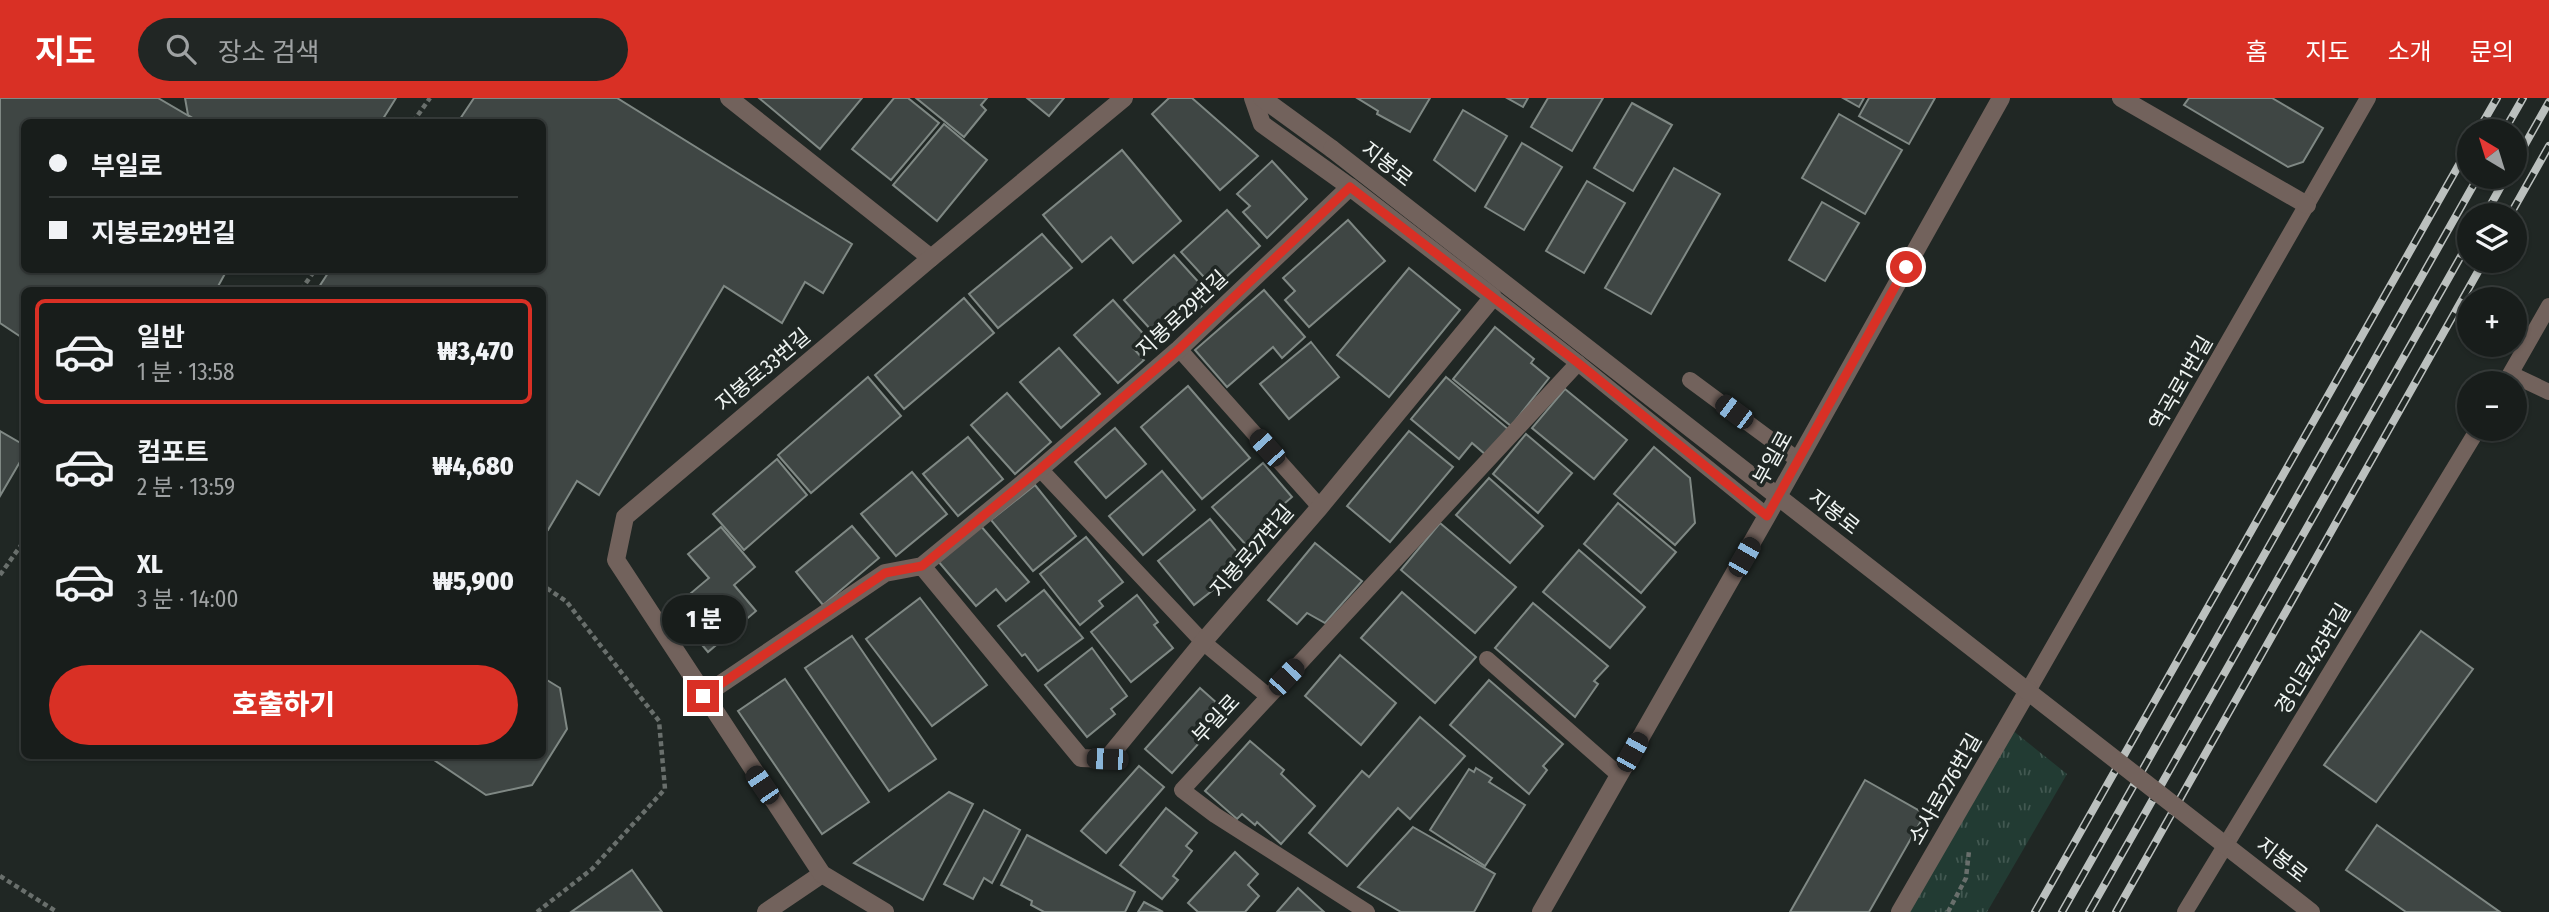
<!DOCTYPE html>
<html lang="ko">
<head>
<meta charset="utf-8">
<style>
	body { margin:0; font-family:"Fira Sans Condensed","Noto Sans KR",sans-serif; background:#212624; color:#f1f3f6; height:100vh; display:flex; flex-direction:column; font-size:26px; white-space:nowrap }
	* { box-sizing:border-box; margin:0 }
	p { font-size:23px; color:#9fa2a3 }
	.icon { flex:none; width:38px; height:38px; fill:none; stroke:currentColor; stroke-width:2; stroke-linecap:round; stroke-linejoin:round }
	.map { position:relative; flex:1; overflow:hidden }
	.drawer { position:absolute; left:21px; top:189px; width:525px; height:472px; display:flex; flex-direction:column; background:#181d1b; border-radius:10px; box-shadow:0 2px 5px #0004,0 0 0 2px #363b3a }
	.drawer>* { flex:none }
	.guide { position:absolute; left:21px; top:21px; width:525px; height:154px; border-radius:10px; box-shadow:0 2px 5px #0004,0 0 0 2px #363b3a; display:grid; align-content:center; height:154px; padding:0 28px; background:#181d1b }
	.needle { width:46px; rotate:322deg }
	.fabs { position:absolute; left:2457px; top:21px; display:grid; gap:14px }
	.fabs a { display:grid; place-items:center; width:70px; height:70px; border-radius:50%; background:#181d1b; box-shadow:0 2px 5px #0004,0 0 0 2px #363b3a; font-size:35px }
	.end { position:absolute; width:32px; height:32px; margin:-16px; border:9px solid #d93025; background:#fff; box-shadow:0 0 0 4px #fff }
	.from { border-radius:50% }
	.bubble { position:absolute; height:49px; border-radius:24px; background:#181d1b; box-shadow:0 2px 5px #0004,0 0 0 2px #363b3a; font-size:23px; font-weight:800; line-height:49px; text-align:center }
	.car { position:absolute; width:21px; height:42px; margin:-21px -10px; border-radius:9px; box-shadow:0 0 5px 2px #0007; background:linear-gradient(#222 24%,#8ab4d8 0 40%,#222 0 76%,#8ab4d8 0 86%,#222 0) }
	.guide b { display:flex; align-items:center; gap:24px; height:66px; font-size:26px }
	.guide b+b { border-top:2px solid #363b3a }
	.guide i { width:18px; height:18px; background:#f1f3f6 }
	ul { padding:12px 0 0; list-style:none }
	li { display:flex; align-items:center; gap:21px; height:105px; margin:0 14px 10px; padding:0 14px; border:4px solid transparent; border-radius:10px }
	li div { flex:1 }
	li b { display:block; font-size:26px }
	li em { font-style:normal; font-weight:800 }
	li.selected { border-color:#d93025 }
	li>.icon { width:63px; height:63px; stroke-width:1.5 }
	.cta { display:flex; gap:14px; margin-top:auto; padding:14px 28px }
	.cta a { flex:1; height:80px; border-radius:42px; background:#d93025; color:#fff; font-size:28px; font-weight:800; line-height:80px; text-align:center }
	header { display:flex; align-items:center; gap:42px; box-sizing:border-box; height:98px; padding:0 35px; background:#d93025; color:#fff }
	header strong { font-size:33px }
	nav { display:flex; gap:38px; margin-inline-start:auto; font-size:24px }
	.search { width:490px; height:63px; background:#212624; display:flex; align-items:center; gap:18px; box-sizing:border-box; padding:0 24px; border-radius:38px; color:#9fa2a3; font-size:26px }
	.map>svg:first-child { display:block }
</style>
</head>
<body>
<header>
<strong>지도</strong>
<div class="search"><svg class="icon" aria-label="search" viewBox="0 0 24 24"><circle cx="10" cy="10" r="6"/><path d="M15 15l6 6"/></svg>장소 검색</div>
<nav><a>홈</a><a>지도</a><a>소개</a><a>문의</a></nav>
</header>
<div class="map">
<svg width="2549" height="814" viewBox="0 0 2549 814">
	<defs>
		<pattern id="park-tufts" width="24" height="20" patternUnits="userSpaceOnUse" patternTransform="scale(1.75)"><rect width="24" height="20" fill="#223b33"/><path d="M3 7l-1-3M5 7V3M7 7l1-3M15 17l-1-3M17 17v-4M19 17l1-3" fill="none" stroke="#425851"/></pattern>
	</defs>
	<rect width="100%" height="100%" fill="#202724"/>
	<polygon fill="url(#park-tufts)" points="2007,628 2067,676 1987,814 1900,814"/>
	<g fill="#3f4644" stroke="#7f8884" stroke-width="2">
		<polygon points="0,0 158,0 199,24 24,24 24,172 227,172 216,192 24,192 24,241 0,225"/>
		<polygon points="185,0 396,0 381,24 199,24 188,17"/>
		<polygon points="474,0 617,0 852,146 823,195 805,184 782,225 724,188 599,397 577,383 548,432 542,429 542,192 317,192 330,172 542,172 542,24 458,24"/>
		<polygon points="759,0 862,0 820,51"/>
		<polygon points="894,0 908,0 939,25 891,82 852,51"/>
		<polygon points="916,0 987,0 981,7 986,12 964,39"/>
		<polygon points="1027,0 1064,0 1049,18"/>
		<polygon points="1169,0 1192,0 1258,58 1220,92 1152,16"/>
		<polygon points="1357,0 1430,0 1410,34 1377,16 1378,13"/>
		<polygon points="1507,0 1528,0 1523,9"/>
		<polygon points="1548,0 1603,0 1572,53 1531,29"/>
		<polygon points="1843,0 1864,0 1859,9"/>
		<polygon points="1869,0 1935,0 1909,46 1859,18"/>
		<polygon points="2189,0 2272,0 2323,30 2303,64 2288,69 2184,7"/>
		<polygon points="1632,5 1672,27 1633,93 1594,70"/>
		<polygon points="1463,12 1507,38 1475,93 1434,62"/>
		<polygon points="1839,16 1902,52 1865,116 1802,80"/>
		<polygon points="944,26 987,62 937,123 893,87"/>
		<polygon points="1522,45 1562,69 1524,132 1485,109"/>
		<polygon points="1122,52 1181,123 1133,165 1111,139 1082,164 1043,117"/>
		<polygon points="1272,63 1307,101 1267,140 1243,114 1250,108 1237,96"/>
		<polygon points="1674,70 1720,96 1651,216 1605,190"/>
		<polygon points="1587,83 1625,105 1584,175 1546,153"/>
		<polygon points="1822,104 1859,125 1825,183 1789,162"/>
		<polygon points="1227,112 1260,148 1214,190 1181,154"/>
		<polygon points="1348,122 1385,163 1309,229 1285,202 1295,193 1283,180"/>
		<polygon points="1042,136 1072,170 998,230 969,196"/>
		<polygon points="1174,157 1212,199 1162,244 1124,202"/>
		<polygon points="1409,170 1460,212 1389,299 1337,257"/>
		<polygon points="1264,192 1305,239 1282,260 1273,249 1227,289 1195,252"/>
		<polygon points="964,200 994,235 904,311 875,277"/>
		<polygon points="1113,202 1147,240 1134,251 1144,262 1118,285 1074,237"/>
		<polygon points="1495,229 1534,261 1531,265 1549,280 1511,328 1453,281"/>
		<polygon points="1311,244 1339,279 1289,321 1260,286"/>
		<polygon points="1059,250 1100,296 1061,330 1020,284"/>
		<polygon points="868,279 901,318 811,395 778,357"/>
		<polygon points="1446,279 1508,331 1486,357 1472,345 1459,361 1411,321"/>
		<polygon points="1188,288 1250,360 1202,401 1141,329"/>
		<polygon points="1565,291 1627,342 1594,381 1532,330"/>
		<polygon points="1007,295 1051,344 1015,376 971,327"/>
		<polygon points="1115,330 1146,366 1106,400 1075,364"/>
		<polygon points="0,333 24,347 24,357 0,398"/>
		<polygon points="1409,333 1453,369 1390,444 1347,408"/>
		<polygon points="1526,336 1572,375 1538,415 1493,376"/>
		<polygon points="968,339 1003,381 958,418 923,376"/>
		<polygon points="1654,349 1690,380 1695,425 1675,447 1614,396"/>
		<polygon points="777,361 807,397 744,452 713,416"/>
		<polygon points="1263,365 1292,399 1262,425 1267,431 1247,448 1212,409"/>
		<polygon points="1162,373 1195,412 1143,457 1109,418"/>
		<polygon points="912,374 947,416 896,458 861,416"/>
		<polygon points="1489,380 1543,428 1510,465 1456,417"/>
		<polygon points="1035,387 1076,438 1033,473 991,422"/>
		<polygon points="1618,405 1676,454 1641,495 1584,446"/>
		<polygon points="1210,421 1242,460 1214,483 1218,488 1194,507 1158,463"/>
		<polygon points="1440,425 1516,489 1475,535 1401,472"/>
		<polygon points="980,427 1029,484 1006,503 996,491 976,508 938,463"/>
		<polygon points="852,428 879,460 823,507 796,474"/>
		<polygon points="721,429 755,469 734,487 756,513 708,554 672,511 709,480 688,456"/>
		<polygon points="1086,439 1123,484 1099,503 1103,508 1080,527 1040,476"/>
		<polygon points="1315,445 1362,483 1325,525 1307,515 1297,526 1268,502"/>
		<polygon points="1579,452 1645,509 1610,550 1543,494"/>
		<polygon points="1044,492 1083,540 1038,573 1025,556 1022,558 998,528"/>
		<polygon points="1402,494 1476,559 1435,605 1361,540"/>
		<polygon points="1137,497 1158,524 1154,527 1173,550 1131,584 1091,534"/>
		<polygon points="920,500 987,587 932,628 866,541"/>
		<polygon points="1533,505 1608,568 1594,583 1598,586 1575,619 1495,550"/>
		<polygon points="2421,533 2473,571 2376,704 2324,667"/>
		<polygon points="852,538 936,661 889,693 805,570"/>
		<polygon points="1092,550 1127,598 1111,611 1115,616 1087,639 1045,587"/>
		<polygon points="1340,557 1396,605 1361,647 1305,598"/>
		<polygon points="542,579 560,590 567,631 532,687 486,697 431,660 542,658"/>
		<polygon points="785,581 869,704 822,736 738,613"/>
		<polygon points="1489,582 1563,646 1543,668 1547,672 1529,696 1450,627"/>
		<polygon points="1200,590 1227,614 1172,675 1145,651"/>
		<polygon points="1420,619 1465,658 1410,721 1398,710 1347,768 1309,735 1362,673 1369,679"/>
		<polygon points="1250,643 1284,672 1281,676 1315,708 1281,746 1257,724 1255,727 1242,716 1237,721 1205,693"/>
		<polygon points="1139,668 1164,689 1106,755 1081,733"/>
		<polygon points="1476,670 1492,680 1489,684 1525,707 1485,768 1430,732 1469,671 1474,674"/>
		<polygon points="1865,682 1925,716 1869,814 1790,814"/>
		<polygon points="949,694 973,706 923,802 854,765"/>
		<polygon points="1166,710 1197,735 1186,748 1192,753 1173,778 1178,782 1162,801 1120,767"/>
		<polygon points="984,712 1020,732 992,785 984,780 973,801 944,786"/>
		<polygon points="2377,727 2500,814 2406,814 2346,772"/>
		<polygon points="1413,729 1495,776 1474,814 1401,814 1358,789"/>
		<polygon points="1027,737 1135,794 1125,814 1044,814 1031,807 1032,803 1001,787"/>
		<polygon points="1235,754 1258,776 1248,787 1259,798 1245,814 1198,814 1188,805"/>
		<polygon points="632,772 662,814 571,814"/>
		<polygon points="1298,790 1324,814 1277,814"/>
		<polygon points="1144,804 1163,814 1138,814"/>
	</g>
	<g fill="none" stroke-linecap="round" stroke-linejoin="round">
		<g stroke="#696f6c" stroke-width="4.5" stroke-dasharray="5 3.5" stroke-linecap="butt">
			<polyline points="413,24 430,0"/>
			<polyline points="301,192 315,172"/>
			<polyline points="0,477 24,443"/>
			<polyline points="0,778 57,814"/>
			<polyline points="537,814 592,771 665,691 659,623 566,503 542,487"/>
			<polyline points="1948,814 1966,780 1969,753"/>
		</g>
		<g stroke="#72625c" stroke-width="16">
			<polyline points="1493,199 1578,265 1767,418"/>
			<polyline points="1179,251 1320,409"/>
			<polyline points="2511,276 2549,294"/>
			<polyline points="1690,282 1798,362"/>
			<polyline points="2505,285 2549,208"/>
			<polyline points="1040,371 1203,544 1268,598"/>
			<polyline points="1487,561 1619,677"/>
			<polyline points="2029,591 2368,0"/>
			<polyline points="1367,814 1215,717 1182,692 1578,265"/>
			<polyline points="2185,814 2478,331"/>
		</g>
		<g stroke="#72625c" stroke-width="18">
			<polyline points="729,0 931,160"/>
			<polyline points="2121,0 2307,107"/>
			<polyline points="703,598 885,475 922,468 1040,371 1179,251 1350,89 1493,199 1320,409 1203,544 1107,661 1081,660 922,468"/>
			<polyline points="766,814 822,776"/>
			<polyline points="885,814 822,776 616,462 625,419 931,160 1124,0"/>
			<polyline points="1900,814 2029,591"/>
		</g>
		<g stroke="#72625c" stroke-width="18">
			<polyline points="1253,0 1262,26 1350,89"/>
			<polyline points="1262,0 1332,51"/>
			<polyline points="1541,814 1767,418 2001,0"/>
		</g>
		<g stroke="#bbc0be" stroke-width="8">
			<g id="rail">
				<polyline points="2478,33 2497,0"/>
				<polyline points="2504,33 2523,0"/>
				<polyline points="2515,64 2549,4"/>
				<polyline points="2485,117 2506,79"/>
				<polyline points="2510,117 2549,48"/>
				<polyline points="2035,814 2469,49"/>
				<polyline points="2062,814 2478,79"/>
				<polyline points="2089,814 2469,144"/>
				<polyline points="2116,814 2484,163"/>
			</g>
		</g>
		<use href="#rail" stroke="#202724" stroke-width="5" stroke-dasharray="16" stroke-linecap="butt"/>
		<polyline stroke="#72625c" stroke-width="18" points="1332,51 2311,814"/>
	</g>
	<g fill="none" stroke-linecap="round" stroke-linejoin="round">
		<polyline stroke="#d93025" stroke-width="9" points="703,598 885,475 922,468 1040,371 1179,251 1350,89 1578,265 1767,418 1906,169"/>
	</g>
	<g text-anchor="middle" stroke-width="7" stroke-linejoin="round" paint-order="stroke">
		<g font-size="21" fill="#eff4f2" stroke="#202724">
			<text transform="translate(1387 66) rotate(38)" y="7">지봉로</text>
			<text transform="translate(1182 216) rotate(-43)" y="7">지봉로29번길</text>
			<text transform="translate(763 272) rotate(-40)" y="7">지봉로33번길</text>
			<text transform="translate(2181 285) rotate(-60)" y="7">역곡로1번길</text>
			<text transform="translate(1773 360) rotate(-61)" y="7">부일로</text>
			<text transform="translate(1834 414) rotate(38)" y="7">지봉로</text>
			<text transform="translate(1252 453) rotate(-49)" y="7">지봉로27번길</text>
			<text transform="translate(2313 561) rotate(-59)" y="7">경인로425번길</text>
			<text transform="translate(1216 621) rotate(-47)" y="7">부일로</text>
			<text transform="translate(1945 691) rotate(-60)" y="7">소사로276번길</text>
			<text transform="translate(2282 762) rotate(38)" y="7">지봉로</text>
		</g>
	</g>
</svg>
<div class="fabs">
<a><svg class="needle" viewBox="-14 -14 28 28"><path d="M0-13l5 13h-10z" fill="#e53935"/><path d="M0 13l5-13h-10z" fill="#9fa2a3"/></svg></a>
<a><svg class="icon" aria-label="layers" viewBox="0 0 24 24"><path d="M12 4l9 5-9 5-9-5zM3 14l9 5 9-5"/></svg></a>
<a>+</a>
<a>−</a>
</div>
<i class="end from" style="left:1906px;top:169px"></i>
<i class="end" style="left:703px;top:598px"></i>
<div class="bubble" style="left:662px;top:497px;width:84px">1 분</div>
<i class="car" style="left:1734px;top:314px;rotate:307deg"></i>
<i class="car" style="left:1267px;top:350px;rotate:318deg"></i>
<i class="car" style="left:1744px;top:459px;rotate:30deg"></i>
<i class="car" style="left:1286px;top:579px;rotate:43deg"></i>
<i class="car" style="left:1632px;top:654px;rotate:29deg"></i>
<i class="car" style="left:1107px;top:661px;rotate:272deg"></i>
<i class="car" style="left:762px;top:687px;rotate:326deg"></i>
<div class="guide">
<b><i class="from"></i>부일로</b>
<b><i></i>지봉로29번길</b>
</div>
<section class="drawer">
<ul>
<li class="selected"><svg class="icon" aria-label="car" viewBox="0 0 24 24"><path d="M5 17H2v-5l4-1 3-4h7l3 4 3 1v5h-3M9 17h6M6 11h13"/><circle cx="7" cy="17" r="2"/><circle cx="17" cy="17" r="2"/></svg><div><b>일반</b><p>1 분 · 13:58</p></div><em>₩3,470</em></li>
<li><svg class="icon" aria-label="car" viewBox="0 0 24 24"><path d="M5 17H2v-5l4-1 3-4h7l3 4 3 1v5h-3M9 17h6M6 11h13"/><circle cx="7" cy="17" r="2"/><circle cx="17" cy="17" r="2"/></svg><div><b>컴포트</b><p>2 분 · 13:59</p></div><em>₩4,680</em></li>
<li><svg class="icon" aria-label="car" viewBox="0 0 24 24"><path d="M5 17H2v-5l4-1 3-4h7l3 4 3 1v5h-3M9 17h6M6 11h13"/><circle cx="7" cy="17" r="2"/><circle cx="17" cy="17" r="2"/></svg><div><b>XL</b><p>3 분 · 14:00</p></div><em>₩5,900</em></li>
</ul>
<div class="cta"><a>호출하기</a></div>
</section>
</div>
</body>
</html>
